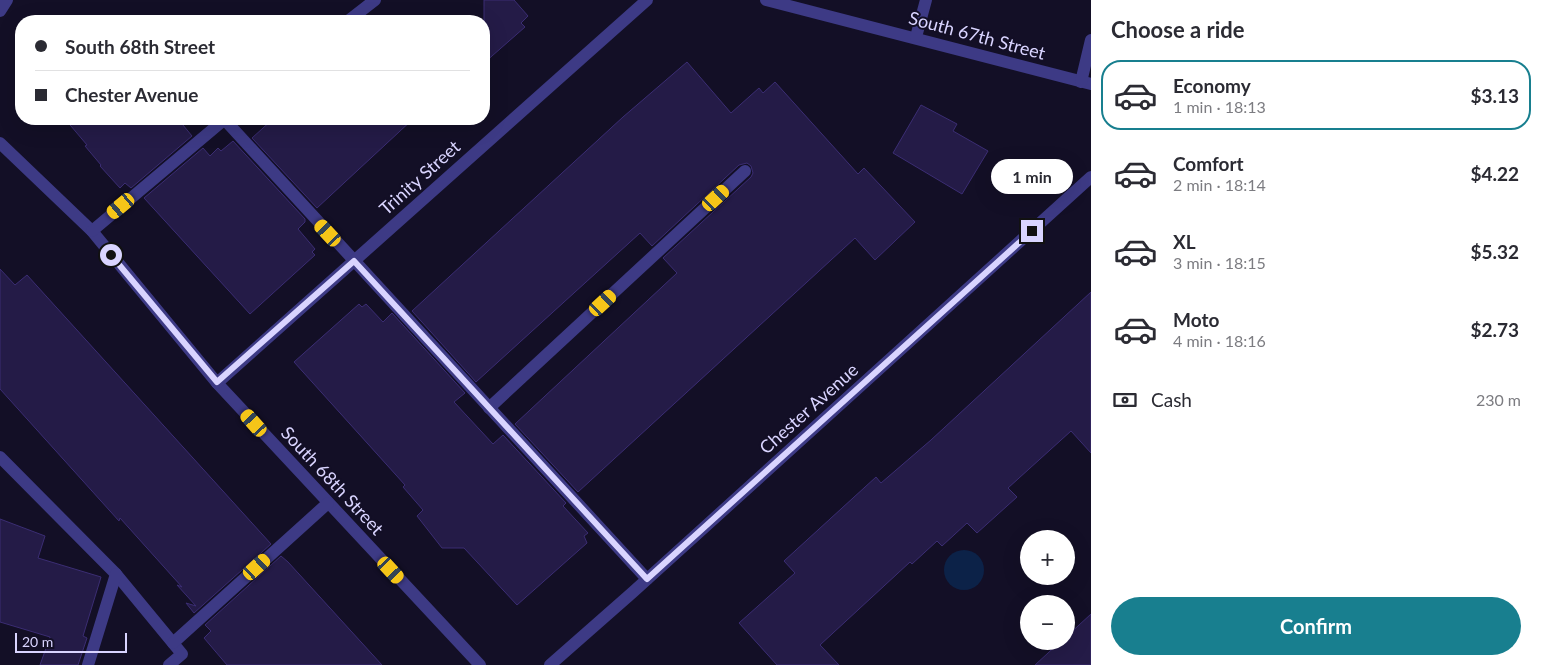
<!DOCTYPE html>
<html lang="en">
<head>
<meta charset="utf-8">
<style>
	body { margin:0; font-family:Lato,sans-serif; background:#f7f7f7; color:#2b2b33; height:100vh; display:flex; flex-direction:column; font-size:19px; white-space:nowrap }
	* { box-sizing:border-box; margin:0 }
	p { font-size:16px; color:#7c7c81 }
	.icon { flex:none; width:28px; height:28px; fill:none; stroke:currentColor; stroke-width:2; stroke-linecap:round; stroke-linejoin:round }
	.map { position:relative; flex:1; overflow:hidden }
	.side { display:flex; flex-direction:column; background:#fff; width:450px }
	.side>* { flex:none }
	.hud { position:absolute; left:15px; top:15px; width:475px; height:110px; border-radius:20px; box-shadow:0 5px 20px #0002; display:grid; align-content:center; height:110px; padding:0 20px; background:#fff }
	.fabs { position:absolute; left:1020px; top:530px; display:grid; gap:10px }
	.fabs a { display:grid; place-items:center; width:55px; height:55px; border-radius:50%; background:#fff; box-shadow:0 5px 20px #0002; font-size:25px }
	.scale { position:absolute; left:15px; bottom:12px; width:112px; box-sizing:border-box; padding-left:5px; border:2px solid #d9d4ff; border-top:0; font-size:14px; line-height:18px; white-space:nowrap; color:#d9d4ff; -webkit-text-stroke:4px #130f26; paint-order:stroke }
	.end { position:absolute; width:22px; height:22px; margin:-11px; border:6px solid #d9d4ff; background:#111; box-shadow:0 0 0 2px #111 }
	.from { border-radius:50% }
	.bubble { position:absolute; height:35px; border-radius:18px; background:#fff; box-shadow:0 5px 20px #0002; font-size:16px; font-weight:700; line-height:35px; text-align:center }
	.car { position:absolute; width:15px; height:30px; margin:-15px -8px; border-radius:6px; box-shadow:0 0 4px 1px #0007; background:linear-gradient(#f5c518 24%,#345 0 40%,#f5c518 0 76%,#345 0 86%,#f5c518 0) }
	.hud b { display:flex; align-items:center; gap:18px; height:48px; font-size:19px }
	.hud b+b { border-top:1px solid #e1e1e2 }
	.hud i { width:12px; height:12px; background:#2b2b33 }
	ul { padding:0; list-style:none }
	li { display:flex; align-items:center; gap:15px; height:70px; margin:0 10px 8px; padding:0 10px; border:2px solid transparent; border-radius:20px }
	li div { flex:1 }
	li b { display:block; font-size:19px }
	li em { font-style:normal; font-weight:700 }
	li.selected { border-color:#187f8f }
	li>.icon { width:45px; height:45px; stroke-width:1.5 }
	h2 { padding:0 20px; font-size:22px; line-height:60px }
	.pay { display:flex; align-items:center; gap:12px; height:55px; padding:0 20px; font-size:19px }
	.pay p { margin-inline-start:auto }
	.cta { display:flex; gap:10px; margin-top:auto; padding:10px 20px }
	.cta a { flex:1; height:58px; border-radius:30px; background:#187f8f; color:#fff; font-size:20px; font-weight:700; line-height:58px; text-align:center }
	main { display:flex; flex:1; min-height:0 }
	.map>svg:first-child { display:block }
</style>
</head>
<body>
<main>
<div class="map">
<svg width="1091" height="665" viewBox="0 0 1091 665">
	<rect width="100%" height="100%" fill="#130f26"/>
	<circle fill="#0c2248" cx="964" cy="570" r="20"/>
	<g fill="#241b47" stroke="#3b2d73">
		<polygon points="484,0 514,0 528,16 521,23 525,27 484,63"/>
		<polygon points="687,62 731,113 759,88 763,93 775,82 858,174 864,168 915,222 875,260 855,238 578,492 515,424 677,273 663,258 751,177 753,173 751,166 747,163 739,165 652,246 640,233 476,382 412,311 623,117"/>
		<polygon points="921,105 957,124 953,131 988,151 962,194 893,153"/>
		<polygon points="65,119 178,119 192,136 131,188 125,183 120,188 100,166 101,165 85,146 87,145"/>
		<polygon points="273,119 413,119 317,208 252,138"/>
		<polygon points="233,141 305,219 305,222 298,229 315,249 312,252 315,255 250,314 144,198 203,148 210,156 218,148 221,151"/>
		<polygon points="0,269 15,285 27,275 271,544 194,613 186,603 196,606 177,585 182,587 120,518 119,521 0,389"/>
		<polygon points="1091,292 1091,453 1071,431 1008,488 1017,497 977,533 967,523 942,546 937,541 912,564 910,562 820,645 839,665 777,665 739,623 795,573 784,561 876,477 881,483 931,440"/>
		<polygon points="359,304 362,307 366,304 383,322 392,313 465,393 454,402 493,444 503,435 566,503 563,506 588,533 584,536 587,543 517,605 464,548 442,548 417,516 423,510 403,487 405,485 294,362"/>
		<polygon points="0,519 45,536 38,558 101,577 83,636 87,638 78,665 40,665 50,637 0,622"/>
		<polygon points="281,556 288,562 382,665 227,665 204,638 211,631 205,625"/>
		<polygon points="1091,614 1091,665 1035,665 1061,641 1066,641 1066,637"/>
	</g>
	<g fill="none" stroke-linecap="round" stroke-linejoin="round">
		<g stroke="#3d3a85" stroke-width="12">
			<polyline points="766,0 1091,84"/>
			<polyline points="0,11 7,0"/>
			<polyline points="348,21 375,0"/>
			<polyline points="916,37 926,0"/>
			<polyline points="1081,82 1091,40"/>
			<polyline points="224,119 647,579"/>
			<polyline points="0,143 92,231 217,383 480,665"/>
			<polyline points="92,231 225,119"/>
			<polyline points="217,383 647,0"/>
			<polyline points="489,408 745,171"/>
			<polyline points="0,457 116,574 182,654 169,665"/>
			<polyline points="173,643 328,503"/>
			<polyline points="88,665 116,574"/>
			<polyline points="550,665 633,592 1091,177"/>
		</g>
	</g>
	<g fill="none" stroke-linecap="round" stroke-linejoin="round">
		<polyline stroke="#d9d4ff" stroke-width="6" points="111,255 217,382 354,261 647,579 1032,231"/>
	</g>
	<g text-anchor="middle" stroke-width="4" stroke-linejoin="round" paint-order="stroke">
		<g font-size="18" fill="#d9d4ff" stroke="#130f26">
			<text transform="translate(977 36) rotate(15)" y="6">South 67th Street</text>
			<text transform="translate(420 178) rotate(-42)" y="6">Trinity Street</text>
			<text transform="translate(809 409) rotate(-42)" y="6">Chester Avenue</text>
			<text transform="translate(332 481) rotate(47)" y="6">South 68th Street</text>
		</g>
	</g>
</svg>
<div class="fabs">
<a>+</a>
<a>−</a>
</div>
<div class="scale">20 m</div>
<i class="end from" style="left:111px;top:255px"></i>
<i class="end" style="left:1032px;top:231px"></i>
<div class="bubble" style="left:991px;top:159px;width:82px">1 min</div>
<i class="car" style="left:716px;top:198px;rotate:47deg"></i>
<i class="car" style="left:121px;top:206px;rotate:230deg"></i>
<i class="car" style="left:328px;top:233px;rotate:317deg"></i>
<i class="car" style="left:603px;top:303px;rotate:47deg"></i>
<i class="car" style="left:254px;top:423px;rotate:318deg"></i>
<i class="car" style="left:257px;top:567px;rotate:48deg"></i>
<i class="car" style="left:391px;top:570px;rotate:137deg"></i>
<div class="hud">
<b><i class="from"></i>South 68th Street</b>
<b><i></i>Chester Avenue</b>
</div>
</div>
<section class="side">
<h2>Choose a ride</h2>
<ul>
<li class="selected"><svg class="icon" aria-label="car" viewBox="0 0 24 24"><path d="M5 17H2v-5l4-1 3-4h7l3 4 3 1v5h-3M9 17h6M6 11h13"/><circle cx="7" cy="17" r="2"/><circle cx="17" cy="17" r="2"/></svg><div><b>Economy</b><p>1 min · 18:13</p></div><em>$3.13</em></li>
<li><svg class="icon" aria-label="car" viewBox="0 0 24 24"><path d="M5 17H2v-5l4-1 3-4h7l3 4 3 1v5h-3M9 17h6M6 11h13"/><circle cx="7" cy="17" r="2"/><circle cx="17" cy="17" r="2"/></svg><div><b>Comfort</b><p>2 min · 18:14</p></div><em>$4.22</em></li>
<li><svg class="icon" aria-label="car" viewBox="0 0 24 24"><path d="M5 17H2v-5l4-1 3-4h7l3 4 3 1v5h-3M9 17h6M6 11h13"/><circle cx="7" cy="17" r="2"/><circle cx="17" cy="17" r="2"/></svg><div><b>XL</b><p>3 min · 18:15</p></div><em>$5.32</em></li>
<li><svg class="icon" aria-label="car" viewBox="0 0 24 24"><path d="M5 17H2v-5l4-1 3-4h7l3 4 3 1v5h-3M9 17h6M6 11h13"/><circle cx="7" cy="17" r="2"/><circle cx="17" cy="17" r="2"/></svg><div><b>Moto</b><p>4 min · 18:16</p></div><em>$2.73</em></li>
</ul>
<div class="pay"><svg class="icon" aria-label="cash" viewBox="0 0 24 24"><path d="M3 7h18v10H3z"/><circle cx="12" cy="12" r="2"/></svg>Cash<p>230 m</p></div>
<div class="cta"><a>Confirm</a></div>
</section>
</main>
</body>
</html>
